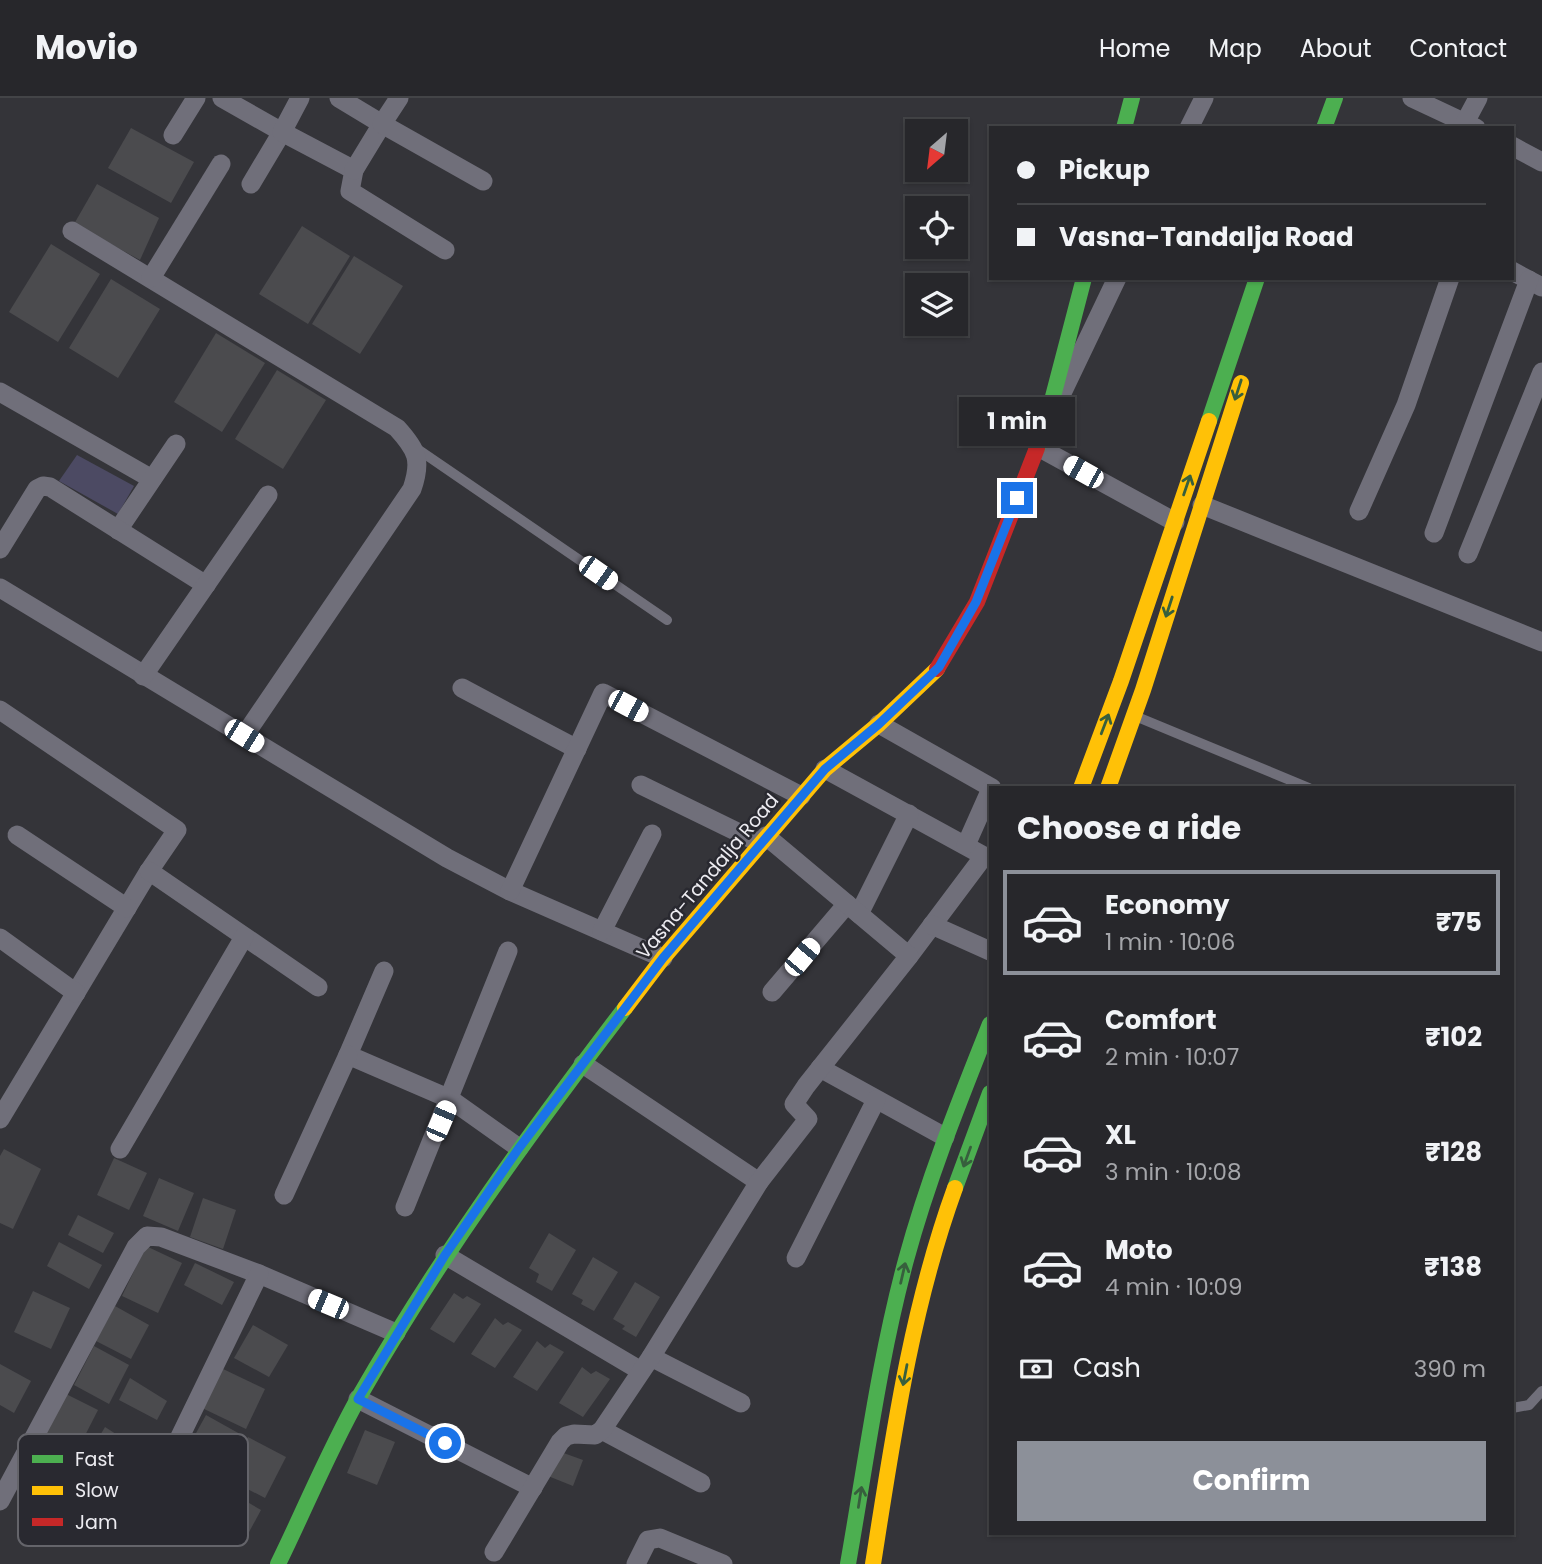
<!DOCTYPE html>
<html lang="en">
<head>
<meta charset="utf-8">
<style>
	body { margin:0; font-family:Poppins,sans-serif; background:#333337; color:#f1f3f6; height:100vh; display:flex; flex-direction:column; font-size:26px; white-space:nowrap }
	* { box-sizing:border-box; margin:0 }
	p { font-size:23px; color:#a4a5a9 }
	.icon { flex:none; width:38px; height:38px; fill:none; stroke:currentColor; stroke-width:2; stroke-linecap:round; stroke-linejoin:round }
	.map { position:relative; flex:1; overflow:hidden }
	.details { position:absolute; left:989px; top:688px; width:525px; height:749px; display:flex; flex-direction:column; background:#27272b; border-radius:0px; box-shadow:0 2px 5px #0004,0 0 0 2px #434447 }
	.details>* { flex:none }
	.guide { position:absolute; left:989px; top:28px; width:525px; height:154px; border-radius:0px; box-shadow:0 2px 5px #0004,0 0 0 2px #434447; display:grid; align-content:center; height:154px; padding:0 28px; background:#27272b }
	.needle { width:46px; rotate:208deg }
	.tools { position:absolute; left:905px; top:21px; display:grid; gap:14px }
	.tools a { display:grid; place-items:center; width:63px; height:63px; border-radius:0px; background:#27272b; box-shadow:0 2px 5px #0004,0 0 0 2px #434447; font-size:35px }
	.end { position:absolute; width:32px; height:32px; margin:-16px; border:9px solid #1a73e8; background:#fff; box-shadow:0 0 0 4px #fff }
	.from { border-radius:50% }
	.bubble { position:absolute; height:49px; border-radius:0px; background:#27272b; box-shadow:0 2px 5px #0004,0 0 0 2px #434447; font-size:23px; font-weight:700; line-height:49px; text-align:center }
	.car { position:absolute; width:21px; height:42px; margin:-21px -10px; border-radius:9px; box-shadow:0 0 5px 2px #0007; background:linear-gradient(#fff 24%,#345 0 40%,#fff 0 76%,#345 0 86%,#fff 0) }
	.guide b { display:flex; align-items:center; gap:24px; height:66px; font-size:26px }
	.guide b+b { border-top:2px solid #434447 }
	.guide i { width:18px; height:18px; background:#f1f3f6 }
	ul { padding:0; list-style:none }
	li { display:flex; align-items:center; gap:21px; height:105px; margin:0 14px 10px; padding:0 14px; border:4px solid transparent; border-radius:0px }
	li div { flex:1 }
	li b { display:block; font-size:26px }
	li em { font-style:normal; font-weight:700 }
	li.on { border-color:#8c9099 }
	li>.icon { width:63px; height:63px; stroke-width:1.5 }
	h2 { padding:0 28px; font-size:32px; line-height:84px }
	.pay { display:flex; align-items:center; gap:18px; height:77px; padding:0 28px; font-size:26px }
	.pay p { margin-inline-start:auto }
	.action { display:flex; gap:14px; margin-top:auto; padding:14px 28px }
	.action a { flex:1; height:80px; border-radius:0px; background:#8c9099; color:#fff; font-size:28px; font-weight:700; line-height:80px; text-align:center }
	header { display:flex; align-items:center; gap:42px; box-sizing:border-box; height:98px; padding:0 35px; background:#27272b; border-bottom:2px solid #434447 }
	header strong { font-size:33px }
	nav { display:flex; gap:38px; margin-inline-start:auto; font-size:24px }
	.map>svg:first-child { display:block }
</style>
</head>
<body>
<header>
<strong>Movio</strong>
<nav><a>Home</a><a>Map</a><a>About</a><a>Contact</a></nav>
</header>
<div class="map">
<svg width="1542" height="1466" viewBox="0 0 1542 1466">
	<rect width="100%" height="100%" fill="#343439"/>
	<polygon fill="#4c4a63" points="77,357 134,388 118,416 59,383"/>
	<g fill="#4b4b4e">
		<polygon points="131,30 194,64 171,105 108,70"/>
		<polygon points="97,86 159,120 140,162 74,126"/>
		<polygon points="302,128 350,158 308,226 259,196"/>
		<polygon points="51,146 100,176 58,244 9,214"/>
		<polygon points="354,158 403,188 360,256 312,226"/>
		<polygon points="111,181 160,211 118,280 69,250"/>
		<polygon points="216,235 265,265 222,334 174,304"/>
		<polygon points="277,272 326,302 283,371 235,341"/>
		<polygon points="4,1051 41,1071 13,1131 0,1125 0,1058"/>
		<polygon points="114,1060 147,1075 129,1112 97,1097"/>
		<polygon points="159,1080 194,1095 178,1133 143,1118"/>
		<polygon points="203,1100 236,1112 223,1151 190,1139"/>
		<polygon points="78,1117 114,1135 103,1155 68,1137"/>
		<polygon points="549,1135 576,1152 552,1193 536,1184 539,1176 529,1170"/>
		<polygon points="59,1144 102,1167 89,1191 47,1168"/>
		<polygon points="146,1148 182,1165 158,1215 122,1198"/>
		<polygon points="593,1159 618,1174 594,1213 581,1206 583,1202 572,1196"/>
		<polygon points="195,1165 234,1184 222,1207 184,1187"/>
		<polygon points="635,1184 660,1199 636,1239 622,1231 625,1228 613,1221"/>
		<polygon points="33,1193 70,1210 51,1251 14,1234"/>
		<polygon points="454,1195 463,1201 467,1198 481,1206 454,1245 430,1231"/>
		<polygon points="115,1208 149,1227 131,1261 96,1243"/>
		<polygon points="495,1220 503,1227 508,1224 522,1232 495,1270 471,1256"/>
		<polygon points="253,1227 288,1247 269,1279 234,1260"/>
		<polygon points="537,1243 545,1250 550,1246 564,1254 537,1293 513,1279"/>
		<polygon points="94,1248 129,1267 109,1306 74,1287"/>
		<polygon points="0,1266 31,1283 14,1315 0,1307"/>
		<polygon points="582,1269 591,1276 596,1273 610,1281 583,1319 559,1305"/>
		<polygon points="221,1270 265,1291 246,1331 202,1310"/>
		<polygon points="130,1280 167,1303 157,1322 119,1302"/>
		<polygon points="64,1295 98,1312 75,1357 41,1339"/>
		<polygon points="206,1317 240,1336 218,1374 185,1355"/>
		<polygon points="105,1329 141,1352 121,1384 86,1361"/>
		<polygon points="365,1332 395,1344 377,1387 347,1375"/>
		<polygon points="248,1339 286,1359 265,1400 226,1380"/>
		<polygon points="558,1353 583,1362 573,1388 548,1378"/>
		<polygon points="223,1390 261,1412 242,1447 200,1426"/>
	</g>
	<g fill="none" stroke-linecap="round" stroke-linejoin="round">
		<g stroke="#706f7a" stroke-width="10">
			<polyline points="416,350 667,522"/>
			<polyline points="1135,618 1309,690"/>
			<polyline points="1512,1310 1529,1307 1542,1293"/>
		</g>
		<g stroke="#706f7a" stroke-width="19">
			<polyline points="222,0 282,34 251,86"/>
			<polyline points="300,0 282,34 354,72 350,93 445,152"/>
			<polyline points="339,0 382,26 354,72"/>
			<polyline points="399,0 382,26 483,83"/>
			<polyline points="1412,0 1476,30"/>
			<polyline points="1189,30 1204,0"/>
			<polyline points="1462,30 1478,0"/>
			<polyline points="173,37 196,0"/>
			<polyline points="1512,48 1542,64"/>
			<path d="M72 133 397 330C417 352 422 362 412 391L244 638"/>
			<polyline points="1512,173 1542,189"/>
			<polyline points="151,180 221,66"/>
			<polyline points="1063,293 1117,180"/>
			<polyline points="0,294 152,381"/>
			<polyline points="1038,349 1175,424"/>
			<polyline points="1202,407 1542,544"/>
			<polyline points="1359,413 1406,307 1450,180"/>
			<polyline points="118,432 176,346"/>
			<polyline points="1434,435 1529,182"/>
			<polyline points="0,451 37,391 43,388 50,389 206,487"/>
			<polyline points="1468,456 1542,274"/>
			<polyline points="0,490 447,760 510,793 663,860"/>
			<polyline points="143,578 268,397"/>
			<polyline points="462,590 577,651"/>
			<polyline points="0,612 177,732 149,773 0,1021"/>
			<polyline points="879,626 992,690"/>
			<polyline points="825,671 984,758 909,858"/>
			<polyline points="641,687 760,745"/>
			<polyline points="17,737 127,810"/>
			<polyline points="966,747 990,693"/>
			<polyline points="149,773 318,889"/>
			<polyline points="510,793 603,595 801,698"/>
			<polyline points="859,816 909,716"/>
			<polyline points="932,827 990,853"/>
			<polyline points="602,833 652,736"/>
			<polyline points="0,840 76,895"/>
			<polyline points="384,873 348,957 450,1001 519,1050"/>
			<polyline points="772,894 847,806"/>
			<polyline points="583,966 759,1084"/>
			<polyline points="820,970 945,1039"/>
			<polyline points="120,1051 244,839"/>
			<polyline points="284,1097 348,957"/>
			<polyline points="405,1109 508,853"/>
			<polyline points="445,1157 641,1273"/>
			<polyline points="796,1160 876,1002"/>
			<polyline points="651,1259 741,1305"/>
			<polyline points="358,1301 533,1390"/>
			<polyline points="602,1332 701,1385"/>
			<polyline points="0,1403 136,1149 147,1138 161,1139 259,1176 396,1235"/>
			<polyline points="143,1415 259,1176"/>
			<polyline points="494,1454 560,1344 566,1338 574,1336 595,1337 602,1332 651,1259 759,1084 808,1021 794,1006 806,988 909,858 766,738"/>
			<polyline points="636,1466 648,1442 660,1440 723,1466"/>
		</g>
		<g stroke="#4caf50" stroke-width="16">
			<polyline points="1124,30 1132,0"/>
			<polyline points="1324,30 1335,0"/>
			<polyline points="1209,323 1257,180"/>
			<polyline points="1037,350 1044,333 1084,180"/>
			<polyline points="955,1090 990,995"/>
			<path d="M278 1466C305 1411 329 1352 359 1299 438 1161 529 1036 625 910"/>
			<path d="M848 1466C866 1364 879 1262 906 1162 928 1081 959 1004 990 926"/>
		</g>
		<g stroke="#ffc107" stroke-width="16">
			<polyline points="1081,690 1121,583 1209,323"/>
			<polyline points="1108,690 1143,592 1241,285"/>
			<polyline points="625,910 663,860 825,671 879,626 937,571"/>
			<path d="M873 1466C893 1339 911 1211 955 1090"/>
		</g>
		<polyline stroke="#c62828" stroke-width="16" points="937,571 977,504 1037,350"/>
	</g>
	<defs><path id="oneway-shaft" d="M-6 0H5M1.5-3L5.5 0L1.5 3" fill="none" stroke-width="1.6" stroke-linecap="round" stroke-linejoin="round" transform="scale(1.75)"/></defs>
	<g stroke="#375f3d">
		<use href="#oneway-shaft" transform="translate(1238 292) rotate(108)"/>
		<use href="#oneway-shaft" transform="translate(1187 387) rotate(-71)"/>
		<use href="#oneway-shaft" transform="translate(1169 509) rotate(108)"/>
		<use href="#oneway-shaft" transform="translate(1105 626) rotate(-69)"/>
		<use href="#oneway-shaft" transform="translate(967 1059) rotate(110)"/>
		<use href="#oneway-shaft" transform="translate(903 1175) rotate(-77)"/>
		<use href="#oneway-shaft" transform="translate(905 1277) rotate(101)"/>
		<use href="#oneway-shaft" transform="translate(860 1399) rotate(-81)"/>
	</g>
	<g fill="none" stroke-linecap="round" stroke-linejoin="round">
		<polyline stroke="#1a73e8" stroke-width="9" points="445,1345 358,1301 445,1157 519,1050 663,860 825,671 879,626 939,569 976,504 1017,400"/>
	</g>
	<g text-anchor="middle" stroke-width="5" stroke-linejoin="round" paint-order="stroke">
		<g font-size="19" fill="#edecf1" stroke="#292930">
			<text transform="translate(707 778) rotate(-50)" y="7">Vasna-Tandalja Road</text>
		</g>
	</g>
	<rect x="18" y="1336" width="230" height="112" rx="10" fill="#292930" stroke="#64646a" stroke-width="2"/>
	<rect x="32" y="1357" width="31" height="8" fill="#4caf50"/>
	<rect x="32" y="1388" width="31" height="9" fill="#ffc107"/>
	<rect x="32" y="1420" width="31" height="8" fill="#c62828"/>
	<g font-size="19" fill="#edecf1">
		<text x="75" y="1368">Fast</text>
		<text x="75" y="1399">Slow</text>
		<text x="75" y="1431">Jam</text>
	</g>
</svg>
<div class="tools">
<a><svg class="needle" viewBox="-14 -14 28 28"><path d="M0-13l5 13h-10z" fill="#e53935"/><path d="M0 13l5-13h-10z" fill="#a4a5a9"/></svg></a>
<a><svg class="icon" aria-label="locate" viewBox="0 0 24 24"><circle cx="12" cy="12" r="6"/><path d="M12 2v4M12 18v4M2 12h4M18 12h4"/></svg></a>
<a><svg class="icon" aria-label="layers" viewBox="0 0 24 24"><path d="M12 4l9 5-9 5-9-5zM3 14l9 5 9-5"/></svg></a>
</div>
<i class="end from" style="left:445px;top:1345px"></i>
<i class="end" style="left:1017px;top:400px"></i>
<div class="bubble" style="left:959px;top:299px;width:116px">1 min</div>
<i class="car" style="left:1083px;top:374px;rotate:299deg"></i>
<i class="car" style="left:598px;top:475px;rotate:125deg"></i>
<i class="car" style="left:628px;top:608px;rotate:118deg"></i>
<i class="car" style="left:244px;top:638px;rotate:122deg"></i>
<i class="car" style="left:802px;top:859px;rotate:40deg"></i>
<i class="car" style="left:441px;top:1023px;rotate:23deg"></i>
<i class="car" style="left:328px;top:1206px;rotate:293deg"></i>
<div class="guide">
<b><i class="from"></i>Pickup</b>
<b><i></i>Vasna-Tandalja Road</b>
</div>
<section class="details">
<h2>Choose a ride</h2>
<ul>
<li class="on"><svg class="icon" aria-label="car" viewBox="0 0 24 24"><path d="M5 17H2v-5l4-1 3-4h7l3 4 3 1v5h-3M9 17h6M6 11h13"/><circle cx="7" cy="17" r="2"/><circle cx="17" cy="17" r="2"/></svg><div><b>Economy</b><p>1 min · 10:06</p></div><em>₹75</em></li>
<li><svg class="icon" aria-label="car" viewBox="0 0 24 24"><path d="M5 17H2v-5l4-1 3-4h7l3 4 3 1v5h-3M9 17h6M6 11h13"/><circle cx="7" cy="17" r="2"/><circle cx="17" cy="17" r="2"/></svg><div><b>Comfort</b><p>2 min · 10:07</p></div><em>₹102</em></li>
<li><svg class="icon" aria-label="car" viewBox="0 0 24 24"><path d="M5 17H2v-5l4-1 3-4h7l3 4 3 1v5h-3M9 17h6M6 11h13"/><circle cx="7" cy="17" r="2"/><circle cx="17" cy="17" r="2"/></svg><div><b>XL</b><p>3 min · 10:08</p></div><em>₹128</em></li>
<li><svg class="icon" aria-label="car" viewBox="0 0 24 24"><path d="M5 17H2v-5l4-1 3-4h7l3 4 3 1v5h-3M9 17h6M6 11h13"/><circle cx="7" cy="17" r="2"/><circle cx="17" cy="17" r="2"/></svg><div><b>Moto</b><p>4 min · 10:09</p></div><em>₹138</em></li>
</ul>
<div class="pay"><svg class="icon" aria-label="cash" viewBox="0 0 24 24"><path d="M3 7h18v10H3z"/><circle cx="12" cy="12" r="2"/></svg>Cash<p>390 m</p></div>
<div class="action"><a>Confirm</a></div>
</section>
</div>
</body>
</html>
